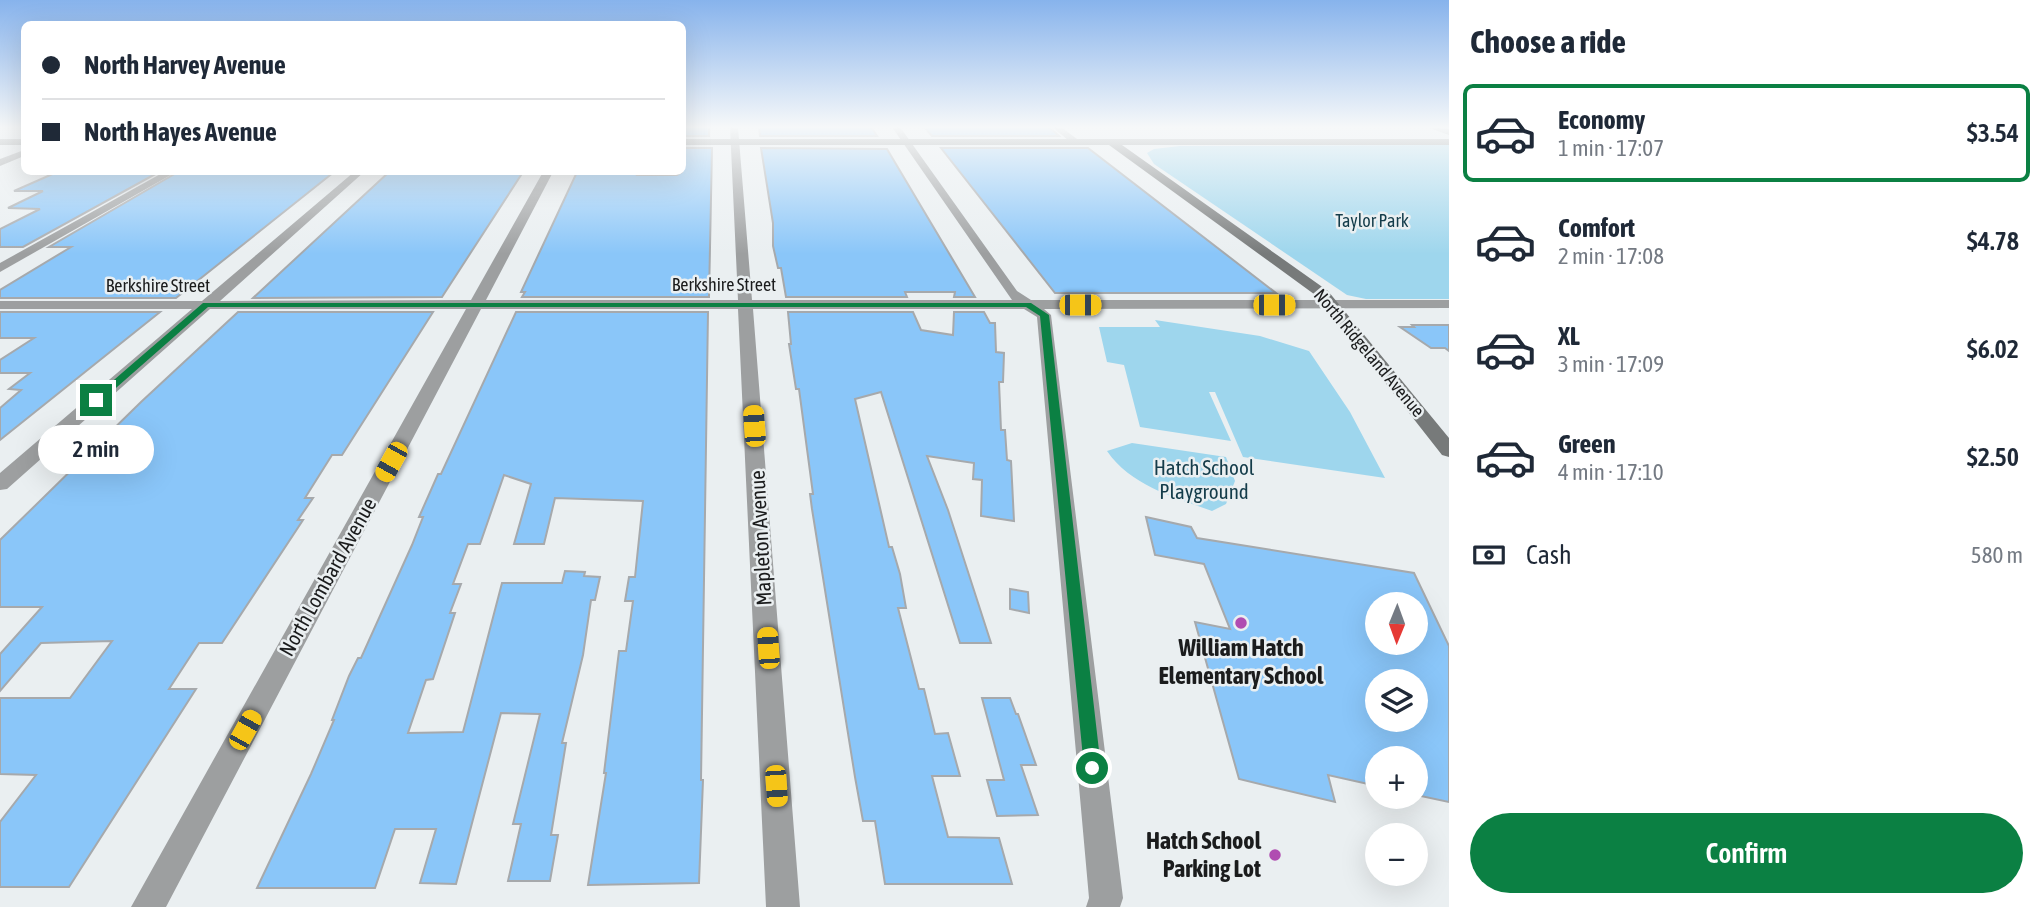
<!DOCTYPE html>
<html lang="en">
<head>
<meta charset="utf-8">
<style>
	body { margin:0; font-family:"Asap Condensed",sans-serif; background:#f2f2f3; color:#1f2937; height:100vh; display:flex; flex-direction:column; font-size:26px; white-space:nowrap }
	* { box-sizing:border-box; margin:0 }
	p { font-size:23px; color:#747a83 }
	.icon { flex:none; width:38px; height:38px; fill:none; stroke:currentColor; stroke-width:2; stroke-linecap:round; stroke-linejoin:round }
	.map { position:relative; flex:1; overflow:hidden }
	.side { display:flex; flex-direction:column; background:#fff; width:595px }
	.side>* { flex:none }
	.top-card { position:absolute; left:21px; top:21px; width:665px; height:154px; border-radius:10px; box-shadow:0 7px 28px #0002; display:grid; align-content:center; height:154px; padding:0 21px; background:#fff }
	.needle { width:46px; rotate:181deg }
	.buttons { position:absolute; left:1365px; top:592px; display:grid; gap:14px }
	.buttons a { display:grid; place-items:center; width:63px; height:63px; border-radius:50%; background:#fff; box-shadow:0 7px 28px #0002; font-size:35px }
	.end { position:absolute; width:32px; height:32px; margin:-16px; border:9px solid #0b8043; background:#fff; box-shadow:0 0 0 4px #fff }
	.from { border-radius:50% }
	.bubble { position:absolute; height:49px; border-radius:24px; background:#fff; box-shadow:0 7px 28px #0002; font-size:23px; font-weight:600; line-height:49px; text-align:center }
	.car { position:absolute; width:21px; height:42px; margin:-21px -10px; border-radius:9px; box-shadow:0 0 5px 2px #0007; background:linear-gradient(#f5c518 24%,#345 0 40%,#f5c518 0 76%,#345 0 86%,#f5c518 0) }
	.top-card b { display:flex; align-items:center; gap:24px; height:66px; font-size:26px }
	.top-card b+b { border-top:2px solid #e0e1e3 }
	.top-card i { width:18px; height:18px; background:#1f2937 }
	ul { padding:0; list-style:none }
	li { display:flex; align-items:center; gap:21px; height:98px; margin:0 14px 10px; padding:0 7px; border:4px solid transparent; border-radius:10px }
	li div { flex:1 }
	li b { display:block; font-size:26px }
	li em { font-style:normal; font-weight:600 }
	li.selected { border-color:#0b8043 }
	li>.icon { width:63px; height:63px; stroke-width:1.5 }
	h2 { padding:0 21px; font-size:32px; line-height:84px }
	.pay { display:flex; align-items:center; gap:18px; height:77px; padding:0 21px; font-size:26px }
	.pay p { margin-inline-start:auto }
	.primary-button { display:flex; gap:14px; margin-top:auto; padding:14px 21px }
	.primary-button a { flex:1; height:80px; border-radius:42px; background:#0b8043; color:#fff; font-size:28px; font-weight:600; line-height:80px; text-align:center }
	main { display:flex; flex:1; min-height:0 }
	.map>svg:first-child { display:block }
</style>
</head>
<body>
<main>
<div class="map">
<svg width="1449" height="907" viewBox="0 0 1449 907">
	<rect width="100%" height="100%" fill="#eaeff1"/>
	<g fill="#9ed6ed">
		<polygon points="1449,145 1449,299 1366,299 1347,295 1154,164 1147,153 1154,149 1180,146"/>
		<polygon points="1155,320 1260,336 1309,351 1350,412 1385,478 1243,457 1215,392 1209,392 1231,441 1140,427 1124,365 1107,362 1099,327 1160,327"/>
		<path d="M1132 443 1226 457 1235 481 1226 504 1212 511C1174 497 1131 486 1107 451Z"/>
	</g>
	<g fill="#8ac6f9" stroke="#a6a9ac" stroke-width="2" fill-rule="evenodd">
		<rect x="682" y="127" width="27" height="9"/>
		<polygon points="759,127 871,127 877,136 760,136"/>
		<polygon points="924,127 1049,127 1059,136 932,136"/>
		<polygon points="682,148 712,148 709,297 522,297 525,292 521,292 577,172 638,172 637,175 677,175 682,172"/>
		<polygon points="761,148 887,149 975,297 954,297 955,292 905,292 907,297 786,297 781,268 778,268 773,246 773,223"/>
		<polygon points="941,148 1088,148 1276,293 1055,293"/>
		<polygon points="57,172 159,172 23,247 0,247 0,229 40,209 8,208 43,191 14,191"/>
		<polygon points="178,172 334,172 176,298 0,298 0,290 71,247 49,247"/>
		<polygon points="389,172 523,172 442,297 253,298"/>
		<polygon points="0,312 160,312 0,440 0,408 21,390 9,389 30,373 0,373 0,360 34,338 0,338"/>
		<polygon points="238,312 433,312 342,455 332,455 305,498 313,498 298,520 303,520 222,643 199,643 169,689 196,689 69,887 0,887 0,822 36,775 0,774 0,698 70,698 112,641 41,643 0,691 0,654 42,607 0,607 0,540 141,402"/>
		<polygon points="516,312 708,312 701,780 703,780 699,883 588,885 606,773 604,773 619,651 626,651 633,601 625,601 629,577 635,577 643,501 555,498 544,544 514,544 531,484 504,475 480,544 468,544 453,584 461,584 450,613 455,613 433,679 426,680 408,733 463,732 502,583 562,583 565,571 585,572 584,576 600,577 595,600 591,600 583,655 562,743 566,743 551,835 558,835 550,881 508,881 521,824 513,824 540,714 501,713 456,884 420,883 436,829 395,829 375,888 257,888 311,774 334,720 332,720 349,676 358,658 361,658 412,545 423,517 419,517 431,490 438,474 441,474"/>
		<polygon points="788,312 913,312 921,330 953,335 954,312 984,312 990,323 995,323 996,352 1004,353 1003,382 999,382 1001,430 1005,430 1007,460 1011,461 1014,521 981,516 982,480 973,479 974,463 927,456 948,510 991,643 960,643 881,392 855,399 889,547 892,547 900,574 906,608 898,608 919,689 924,689 935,734 948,733 960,776 932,776 948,837 999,838 1012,884 885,884 875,821 863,821 855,777 812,509 810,494 813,494 799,389 796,389 789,344 791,344"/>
		<polygon points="1412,325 1449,325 1449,351 1445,348 1431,348 1400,327 1414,327"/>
		<path d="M1146 517 1191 527 1197 538 1414 573 1449 646V802L1416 795V758H1377V786L1328 775 1335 802 1239 779 1195 622 1230 629 1204 564 1155 555ZM1377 604H1416V642H1377ZM1377 681H1416V719H1377Z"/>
		<polygon points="1010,589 1028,592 1029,613 1010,609"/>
		<polygon points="982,698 1010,698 1016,714 1018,714 1036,765 1021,765 1038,815 997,816 987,780 1004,780"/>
	</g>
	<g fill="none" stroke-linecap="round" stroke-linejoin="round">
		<g fill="#9d9fa0" fill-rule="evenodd">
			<polygon points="730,127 738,127 752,300 1012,300 892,127 900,127 1017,291 1031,300 1449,300 1449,308 1044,309 1051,315 1123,898 1120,907 1086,907 1089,898 1037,317 1024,309 753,309 800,907 766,907 738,309 481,309 166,907 131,907 466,309 210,309 7,489 0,490 0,473 192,309 0,309 0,301 202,301 354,172 364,172 220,301 471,300 543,172 553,172 486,300 738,300"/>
			<polygon points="1052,127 1061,127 1081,142 1073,144"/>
			<polygon points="1431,127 1449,129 1449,135 1432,129"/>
			<polygon points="24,150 24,156 0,166 0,159"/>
			<polygon points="164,172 176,172 0,272 0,263"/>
		</g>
		<g fill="#777a7a" fill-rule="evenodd">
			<rect x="0" y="139" width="24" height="6"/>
			<polygon points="682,139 1449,139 1449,145 1122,145 1328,291 1449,438 1449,457 1442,455 1318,297 1109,145 682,145"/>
		</g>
	</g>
	<linearGradient id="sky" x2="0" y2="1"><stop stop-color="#87b3ec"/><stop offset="0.5" stop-color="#f6f8f9"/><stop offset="1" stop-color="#f6f8f9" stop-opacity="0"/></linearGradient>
	<rect width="1449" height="254" fill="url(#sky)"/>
	<polygon fill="#0b8043" points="203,303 1031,303 1049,315 1101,768 1099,774 1092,776 1086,774 1084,768 1040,316 1026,307 208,307 100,402 93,402 93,398"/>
	<g fill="#b04cb1" stroke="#eaeff1" stroke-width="2.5">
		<circle cx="1241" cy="623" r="7"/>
		<circle cx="1275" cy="855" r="7"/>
	</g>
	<g text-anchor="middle" stroke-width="5" stroke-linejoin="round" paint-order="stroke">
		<g font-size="18" fill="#143c4a" stroke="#eaeff1">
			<text x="1372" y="227">Taylor Park</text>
		</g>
		<g font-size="18" fill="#1b1c1d" stroke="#eaeff1">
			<text x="724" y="291">Berkshire Street</text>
			<text x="158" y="292">Berkshire Street</text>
			<text transform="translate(1369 353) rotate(50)" y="6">North Ridgeland Avenue</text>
		</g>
		<g font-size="21" fill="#143c4a" stroke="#eaeff1">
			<text x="1204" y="475">Hatch School<tspan x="1204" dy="24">Playground</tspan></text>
		</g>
		<g font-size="21" fill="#1b1c1d" stroke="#eaeff1">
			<text transform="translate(761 538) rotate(-93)" y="7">Mapleton Avenue</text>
			<text transform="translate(328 577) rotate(-61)" y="7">North Lombard Avenue</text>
		</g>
		<g font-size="24" font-weight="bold" fill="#1b1c1d" stroke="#eaeff1">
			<text x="1241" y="656">William Hatch<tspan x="1241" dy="28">Elementary School</tspan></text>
			<text x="1261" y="849" text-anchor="end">Hatch School<tspan x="1261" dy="28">Parking Lot</tspan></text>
		</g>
	</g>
</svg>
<div class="buttons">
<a><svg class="needle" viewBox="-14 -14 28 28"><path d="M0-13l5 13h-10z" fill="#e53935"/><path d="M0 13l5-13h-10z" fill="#747a83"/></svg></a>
<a><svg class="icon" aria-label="layers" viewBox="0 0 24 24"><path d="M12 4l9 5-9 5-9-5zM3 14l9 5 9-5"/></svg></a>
<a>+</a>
<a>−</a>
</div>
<i class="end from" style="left:1092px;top:768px"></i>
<i class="end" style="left:96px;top:400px"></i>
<div class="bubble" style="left:38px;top:425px;width:116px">2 min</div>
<i class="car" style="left:1080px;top:305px;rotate:90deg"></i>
<i class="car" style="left:1274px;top:305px;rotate:90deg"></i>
<i class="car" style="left:754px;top:426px;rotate:356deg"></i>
<i class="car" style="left:391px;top:462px;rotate:209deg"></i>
<i class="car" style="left:768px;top:648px;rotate:356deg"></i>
<i class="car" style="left:245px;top:730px;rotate:29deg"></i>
<i class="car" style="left:776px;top:786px;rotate:176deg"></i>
<div class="top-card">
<b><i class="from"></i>North Harvey Avenue</b>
<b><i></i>North Hayes Avenue</b>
</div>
</div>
<section class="side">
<h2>Choose a ride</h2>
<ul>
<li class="selected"><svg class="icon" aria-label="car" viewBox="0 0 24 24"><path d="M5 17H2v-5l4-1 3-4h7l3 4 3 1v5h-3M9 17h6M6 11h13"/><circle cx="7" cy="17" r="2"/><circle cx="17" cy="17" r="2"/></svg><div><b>Economy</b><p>1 min · 17:07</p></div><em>$3.54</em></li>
<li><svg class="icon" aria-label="car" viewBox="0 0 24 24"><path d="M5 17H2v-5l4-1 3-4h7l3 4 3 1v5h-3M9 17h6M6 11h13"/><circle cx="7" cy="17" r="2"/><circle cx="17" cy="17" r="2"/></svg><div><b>Comfort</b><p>2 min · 17:08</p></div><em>$4.78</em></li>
<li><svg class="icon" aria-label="car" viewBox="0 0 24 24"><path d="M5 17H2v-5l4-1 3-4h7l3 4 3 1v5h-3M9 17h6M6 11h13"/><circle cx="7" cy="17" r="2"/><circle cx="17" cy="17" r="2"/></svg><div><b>XL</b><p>3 min · 17:09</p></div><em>$6.02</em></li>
<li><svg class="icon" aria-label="car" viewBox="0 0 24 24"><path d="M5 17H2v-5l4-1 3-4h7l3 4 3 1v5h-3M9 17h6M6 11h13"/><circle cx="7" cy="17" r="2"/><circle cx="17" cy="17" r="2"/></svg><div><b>Green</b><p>4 min · 17:10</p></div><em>$2.50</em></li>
</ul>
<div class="pay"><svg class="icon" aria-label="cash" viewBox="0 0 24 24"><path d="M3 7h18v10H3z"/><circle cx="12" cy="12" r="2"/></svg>Cash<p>580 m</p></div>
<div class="primary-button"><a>Confirm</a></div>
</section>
</main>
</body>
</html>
